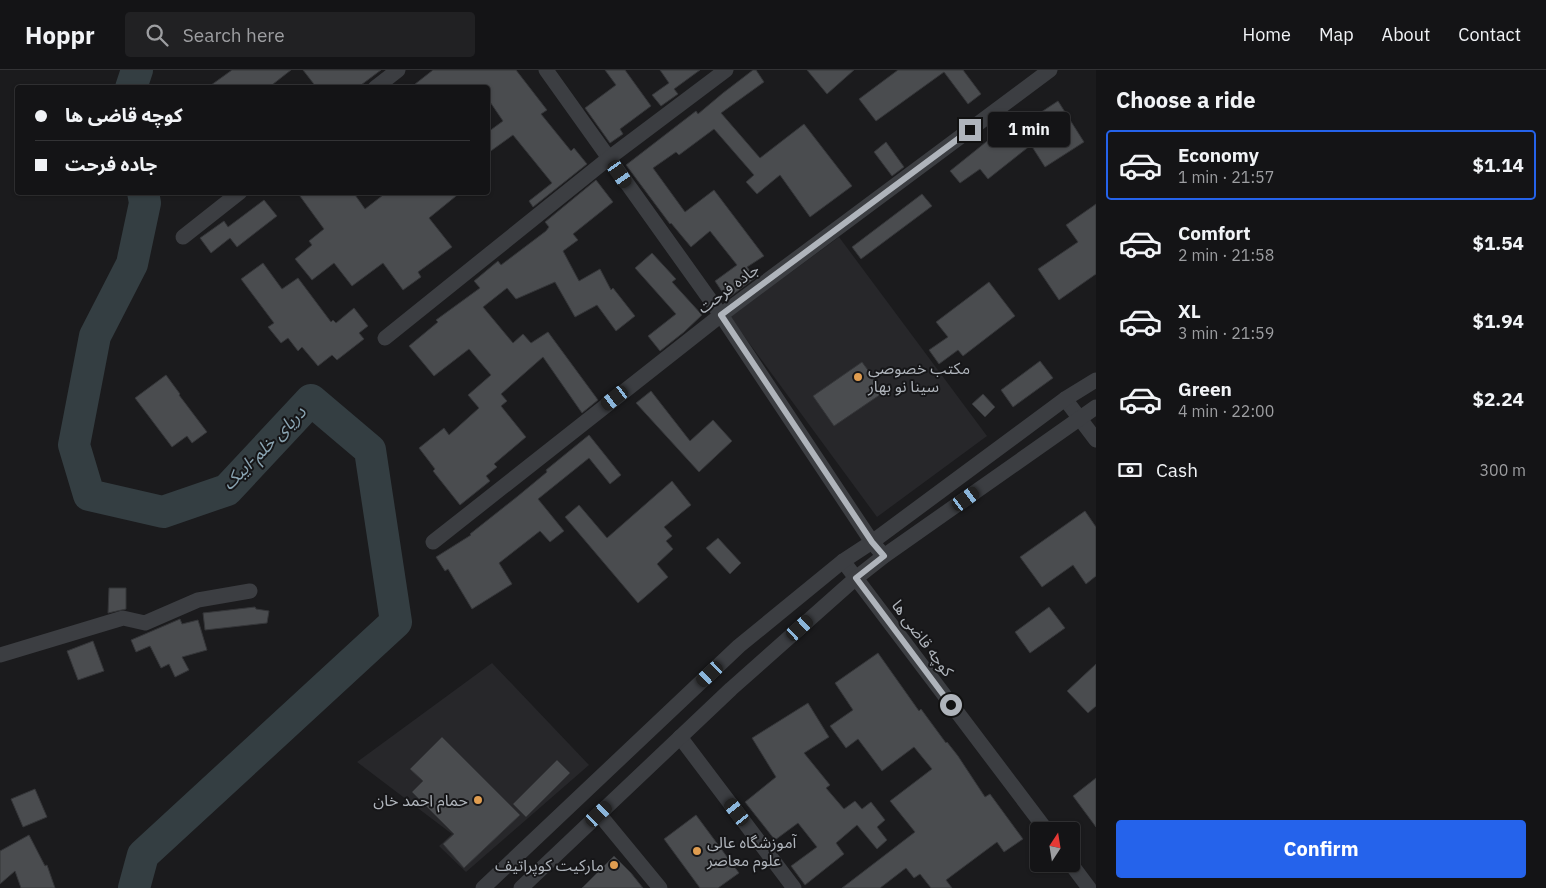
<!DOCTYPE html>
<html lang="en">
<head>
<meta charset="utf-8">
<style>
	body { margin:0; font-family:"IBM Plex Sans","Noto Sans Arabic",sans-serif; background:#212123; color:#f1f3f6; height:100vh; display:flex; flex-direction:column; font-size:19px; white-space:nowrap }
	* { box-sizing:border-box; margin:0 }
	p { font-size:16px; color:#9d9ea1 }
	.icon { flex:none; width:28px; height:28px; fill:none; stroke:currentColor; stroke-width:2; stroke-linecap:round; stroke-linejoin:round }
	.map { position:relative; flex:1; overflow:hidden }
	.side { display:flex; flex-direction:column; background:#141416; width:450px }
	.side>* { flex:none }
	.top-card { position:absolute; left:15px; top:15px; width:475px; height:110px; border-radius:5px; box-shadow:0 1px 4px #0004,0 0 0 1px #333335; display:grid; align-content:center; height:110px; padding:0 20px; background:#141416 }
	.needle { width:32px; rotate:12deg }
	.buttons { position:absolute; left:1030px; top:752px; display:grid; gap:10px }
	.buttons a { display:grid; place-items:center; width:50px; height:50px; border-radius:5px; background:#141416; box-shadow:0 1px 4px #0004,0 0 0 1px #333335; font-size:25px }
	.end { position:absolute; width:22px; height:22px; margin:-11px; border:6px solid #afb4bb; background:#111; box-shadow:0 0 0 2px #111 }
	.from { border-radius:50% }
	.bubble { position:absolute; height:35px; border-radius:5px; background:#141416; box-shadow:0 1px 4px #0004,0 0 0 1px #333335; font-size:16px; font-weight:700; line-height:35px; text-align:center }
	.car { position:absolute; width:15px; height:30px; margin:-15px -8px; border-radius:6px; box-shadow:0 0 4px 1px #0007; background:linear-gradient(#222 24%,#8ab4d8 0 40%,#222 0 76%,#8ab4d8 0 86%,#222 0) }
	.top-card b { display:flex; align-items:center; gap:18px; height:48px; font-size:19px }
	.top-card b+b { border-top:1px solid #333335 }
	.top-card i { width:12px; height:12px; background:#f1f3f6 }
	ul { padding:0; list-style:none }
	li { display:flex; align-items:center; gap:15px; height:70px; margin:0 10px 8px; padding:0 10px; border:2px solid transparent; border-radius:5px }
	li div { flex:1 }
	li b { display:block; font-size:19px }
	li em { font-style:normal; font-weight:700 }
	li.selected { border-color:#2563eb }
	li>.icon { width:45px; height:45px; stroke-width:1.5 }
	h2 { padding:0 20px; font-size:22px; line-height:60px }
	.pay { display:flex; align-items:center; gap:12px; height:55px; padding:0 20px; font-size:19px }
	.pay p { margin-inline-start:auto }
	.action { display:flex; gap:10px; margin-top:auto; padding:10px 20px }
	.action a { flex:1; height:58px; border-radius:5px; background:#2563eb; color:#fff; font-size:20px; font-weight:700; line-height:58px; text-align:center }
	header { display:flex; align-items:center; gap:30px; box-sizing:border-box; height:70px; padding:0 25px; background:#141416; border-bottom:1px solid #333335 }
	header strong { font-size:24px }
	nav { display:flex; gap:28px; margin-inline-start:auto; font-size:18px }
	.search { width:350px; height:45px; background:#212123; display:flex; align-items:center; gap:12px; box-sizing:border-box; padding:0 18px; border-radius:5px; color:#9d9ea1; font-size:19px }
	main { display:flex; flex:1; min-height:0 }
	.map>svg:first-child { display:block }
</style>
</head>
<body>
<header>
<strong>Hoppr</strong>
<div class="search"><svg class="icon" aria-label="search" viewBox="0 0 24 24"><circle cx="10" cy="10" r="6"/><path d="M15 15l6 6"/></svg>Search here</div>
<nav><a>Home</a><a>Map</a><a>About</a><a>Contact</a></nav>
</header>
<main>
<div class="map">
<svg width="1096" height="818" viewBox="0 0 1096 818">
	<rect width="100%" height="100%" fill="#1b1b1d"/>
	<g fill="#27272a">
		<polygon points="839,167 987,366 877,447 730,247"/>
		<polygon points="492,593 589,695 466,802 439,776 452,764 357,692"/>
	</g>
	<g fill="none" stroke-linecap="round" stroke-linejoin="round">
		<g stroke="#343e42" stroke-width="32">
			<polyline points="131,18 137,0"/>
			<polyline points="134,818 143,785 396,552 370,380 311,330 227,420 163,442 89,425 74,375 95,266 132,194 145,133 143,122"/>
		</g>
	</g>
	<g fill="#4a4c4f" stroke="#353639">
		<polygon points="232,0 291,0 268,18 207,18"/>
		<polygon points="303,0 381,0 357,18 317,18"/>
		<polygon points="433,0 516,0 547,40 541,44 571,81 574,78 587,94 533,137 529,131 552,113 513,65 488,83 488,62 503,51 488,29 488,18 410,18"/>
		<polygon points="605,0 625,0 651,36 620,59 623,64 610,73 585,38 616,15"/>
		<polygon points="660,0 700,0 674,19 678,24 661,36 652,25 669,13"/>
		<polygon points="753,0 756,0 764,12 721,43 760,88 804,54 852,116 810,147 780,105 757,124 746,112 754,105 714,59 679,85 676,82 653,98 685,142 714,120 764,186 747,197 755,208 727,229 715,211 737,195 710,161 691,177 671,153 670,154 626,95 696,41 698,44 723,23"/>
		<polygon points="807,0 854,0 827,24"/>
		<polygon points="898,0 963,0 981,24 968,34 944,2 876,51 859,29"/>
		<polygon points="1058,31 1084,72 1045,97 1031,75 988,109 980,99 960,113 950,101 996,64 1000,69"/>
		<polygon points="886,72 904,97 892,106 874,82"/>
		<polygon points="596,110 613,132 573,164 578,170 563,181 579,211 600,199 611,220 613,218 635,246 616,261 597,235 575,247 555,212 516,229 507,218 483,237 513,273 523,264 531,273 548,262 598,330 582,343 543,287 501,324 507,331 501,336 526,367 494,394 497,397 486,406 490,411 460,435 433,401 435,399 419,378 444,358 449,365 479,338 468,325 491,305 469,279 434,306 409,276 438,252 436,250 480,218 474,211 498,191 501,195 546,161 549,157 545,152"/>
		<polygon points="297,122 353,122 365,139 387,122 461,122 429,148 452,177 418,202 421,207 403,220 383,193 352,216 334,193 312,210 295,189 312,175 309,171 324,159"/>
		<polygon points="922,124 932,136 861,189 852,177"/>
		<polygon points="264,130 277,146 237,177 230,168 211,183 200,168 224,151 228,157"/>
		<polygon points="1096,134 1096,204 1059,230 1038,199 1078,172 1066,155"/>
		<polygon points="652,183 676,209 672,212 702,245 684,262 660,281 648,266 676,244 635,198"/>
		<polygon points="263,193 282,219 298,208 331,252 333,250 336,253 354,238 368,256 359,263 364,269 337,290 332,285 318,296 302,277 298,281 288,268 281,273 268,257 274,253 241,209"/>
		<polygon points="989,212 1015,246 963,286 958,280 939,294 929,280 948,267 936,252"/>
		<polygon points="1040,291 1053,308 1013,337 1001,320"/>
		<polygon points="862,292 884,322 834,356 813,326"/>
		<polygon points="166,305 180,324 179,325 207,362 192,373 187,366 172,377 135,328"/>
		<polygon points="651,321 690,371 713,350 732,371 699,402 636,333"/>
		<polygon points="983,324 995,337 985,347 972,334"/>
		<polygon points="589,365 621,405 610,414 589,388 538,429 564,461 550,472 540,461 499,493 512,514 472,539 448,499 445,501 436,487 471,465 470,464 518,426 547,402 546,400"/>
		<polygon points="672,411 691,435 664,457 672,466 666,471 673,479 657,494 668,507 638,533 565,447 579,435 607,468"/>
		<polygon points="1085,441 1096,457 1096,506 1086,514 1073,495 1042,517 1020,487"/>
		<polygon points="718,468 741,493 730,504 706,478"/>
		<polygon points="109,518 126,518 126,539 108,543"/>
		<polygon points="255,537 256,539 269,541 267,553 205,560 203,543"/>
		<polygon points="1049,537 1065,558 1030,583 1015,562"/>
		<polygon points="180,549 182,554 198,550 207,580 182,587 189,600 175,607 169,594 161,598 150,576 136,582 131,570"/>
		<polygon points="93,571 104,601 78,610 67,581"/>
		<polygon points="878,583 919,641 921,639 946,673 947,672 958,686 985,727 990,724 1023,769 1004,782 997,772 946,810 952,818 931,818 920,804 914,808 906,798 880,818 842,818 915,762 890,731 932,699 914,677 882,701 858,669 846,678 830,656 853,640 835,613"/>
		<polygon points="1096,594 1096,636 1088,643 1067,621"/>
		<polygon points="808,633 829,667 804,683 830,715 826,718 844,739 855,731 862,739 871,732 885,750 877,757 887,770 877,779 857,755 836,773 844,784 805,815 791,796 817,777 798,753 775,770 745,732 776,707 752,668"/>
		<polygon points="442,667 520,745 464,798 443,774 454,764 412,722 423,711 410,699"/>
		<polygon points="557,690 570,703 526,747 513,734"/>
		<polygon points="1096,708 1096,757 1073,726"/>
		<polygon points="35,719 47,747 23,757 11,729"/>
		<polygon points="696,745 739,803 718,818 700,818 664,769"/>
		<polygon points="29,765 45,796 47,795 55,818 21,818 15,801 0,814 0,781"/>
		<polygon points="614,786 631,803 643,818 582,818"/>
	</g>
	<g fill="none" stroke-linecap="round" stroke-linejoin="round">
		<g stroke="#3c3e42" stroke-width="15">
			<polyline points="546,0 721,245 872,472 884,486"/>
			<polyline points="375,18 398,0"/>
			<polyline points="183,167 240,122"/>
			<polyline points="385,268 609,88 726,0"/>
			<polyline points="1065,329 1096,370"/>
			<polyline points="433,472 721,245 1050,0"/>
			<polyline points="843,491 1047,761"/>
			<polyline points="0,585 123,548 145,553 198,530 250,521"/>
			<polyline points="680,667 794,818"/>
			<polyline points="599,744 660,818"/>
			<polyline points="1071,794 1089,818"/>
		</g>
		<g stroke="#3c3e42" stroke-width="15">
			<polyline points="483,818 739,576 843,491 872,472 1065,329 1096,310"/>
			<polyline points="521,818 731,619 856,508 884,486 1096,337"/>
		</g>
	</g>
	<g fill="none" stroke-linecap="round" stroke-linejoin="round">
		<polyline stroke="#afb4bb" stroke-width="6" points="951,635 856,508 884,486 872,472 721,245 970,60"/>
	</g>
	<g fill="#e09d50" stroke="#161618" stroke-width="2">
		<circle cx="858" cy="307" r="5"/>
		<circle cx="478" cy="730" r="5"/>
		<circle cx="697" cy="781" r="5"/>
		<circle cx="614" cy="795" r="5"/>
	</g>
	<g text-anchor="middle" stroke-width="4" stroke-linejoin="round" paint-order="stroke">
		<g font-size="16" fill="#afb4bb" stroke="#161618">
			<text transform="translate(728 218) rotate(-37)" y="6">جاده فرحت</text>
			<text transform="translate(923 568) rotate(53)" y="6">کوچه قاضی ها</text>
		</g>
		<g font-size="16" fill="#afb4bb" stroke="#161618" text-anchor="start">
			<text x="868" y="304">مکتب خصوصی<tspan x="868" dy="18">سینا نو بهار</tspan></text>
			<text x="468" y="736" text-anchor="end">حمام احمد خان</text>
			<text x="707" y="778">آموزشگاه عالی<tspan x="707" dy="18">علوم معاصر</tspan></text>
			<text x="604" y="801" text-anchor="end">مارکیت کوپراتیف</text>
		</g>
		<g font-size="18" font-style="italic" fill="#8aa4b2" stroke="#161618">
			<text transform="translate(264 378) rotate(-45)" y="6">دریای خلم-ایبک</text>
		</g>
	</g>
</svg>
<div class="buttons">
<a><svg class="needle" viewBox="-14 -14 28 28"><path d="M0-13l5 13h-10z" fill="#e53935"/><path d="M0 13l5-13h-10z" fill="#9d9ea1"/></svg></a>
</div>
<i class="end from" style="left:951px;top:635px"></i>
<i class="end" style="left:970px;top:60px"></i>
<div class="bubble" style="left:988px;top:42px;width:82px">1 min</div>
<i class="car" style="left:620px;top:104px;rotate:145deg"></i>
<i class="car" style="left:615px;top:328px;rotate:232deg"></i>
<i class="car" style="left:966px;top:429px;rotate:54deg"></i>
<i class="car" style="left:800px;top:558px;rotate:48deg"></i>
<i class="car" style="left:710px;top:604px;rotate:227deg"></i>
<i class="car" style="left:737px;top:742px;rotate:323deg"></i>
<i class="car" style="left:599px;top:744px;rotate:47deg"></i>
<div class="top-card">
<b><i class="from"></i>کوچه قاضی ها</b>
<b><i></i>جاده فرحت</b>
</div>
</div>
<section class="side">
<h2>Choose a ride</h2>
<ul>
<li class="selected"><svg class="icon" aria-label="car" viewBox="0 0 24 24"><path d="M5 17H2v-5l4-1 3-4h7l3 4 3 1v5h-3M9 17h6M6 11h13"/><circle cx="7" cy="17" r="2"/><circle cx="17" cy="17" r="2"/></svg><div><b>Economy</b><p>1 min · 21:57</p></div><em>$1.14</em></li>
<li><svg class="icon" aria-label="car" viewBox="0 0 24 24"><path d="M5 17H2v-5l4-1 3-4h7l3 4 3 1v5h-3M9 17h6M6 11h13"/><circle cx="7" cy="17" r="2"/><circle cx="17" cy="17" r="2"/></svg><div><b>Comfort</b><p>2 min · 21:58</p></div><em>$1.54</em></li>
<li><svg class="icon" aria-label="car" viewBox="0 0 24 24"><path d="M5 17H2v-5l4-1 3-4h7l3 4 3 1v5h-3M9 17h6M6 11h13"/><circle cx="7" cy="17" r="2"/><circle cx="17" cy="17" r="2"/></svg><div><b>XL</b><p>3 min · 21:59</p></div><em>$1.94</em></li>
<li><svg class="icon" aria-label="car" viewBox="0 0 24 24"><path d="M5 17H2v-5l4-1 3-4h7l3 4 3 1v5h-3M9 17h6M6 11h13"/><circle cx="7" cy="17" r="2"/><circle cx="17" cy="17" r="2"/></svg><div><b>Green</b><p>4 min · 22:00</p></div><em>$2.24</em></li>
</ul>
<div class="pay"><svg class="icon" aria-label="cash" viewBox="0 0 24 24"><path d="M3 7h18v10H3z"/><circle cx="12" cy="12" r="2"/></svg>Cash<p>300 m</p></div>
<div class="action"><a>Confirm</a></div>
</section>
</main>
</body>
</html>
